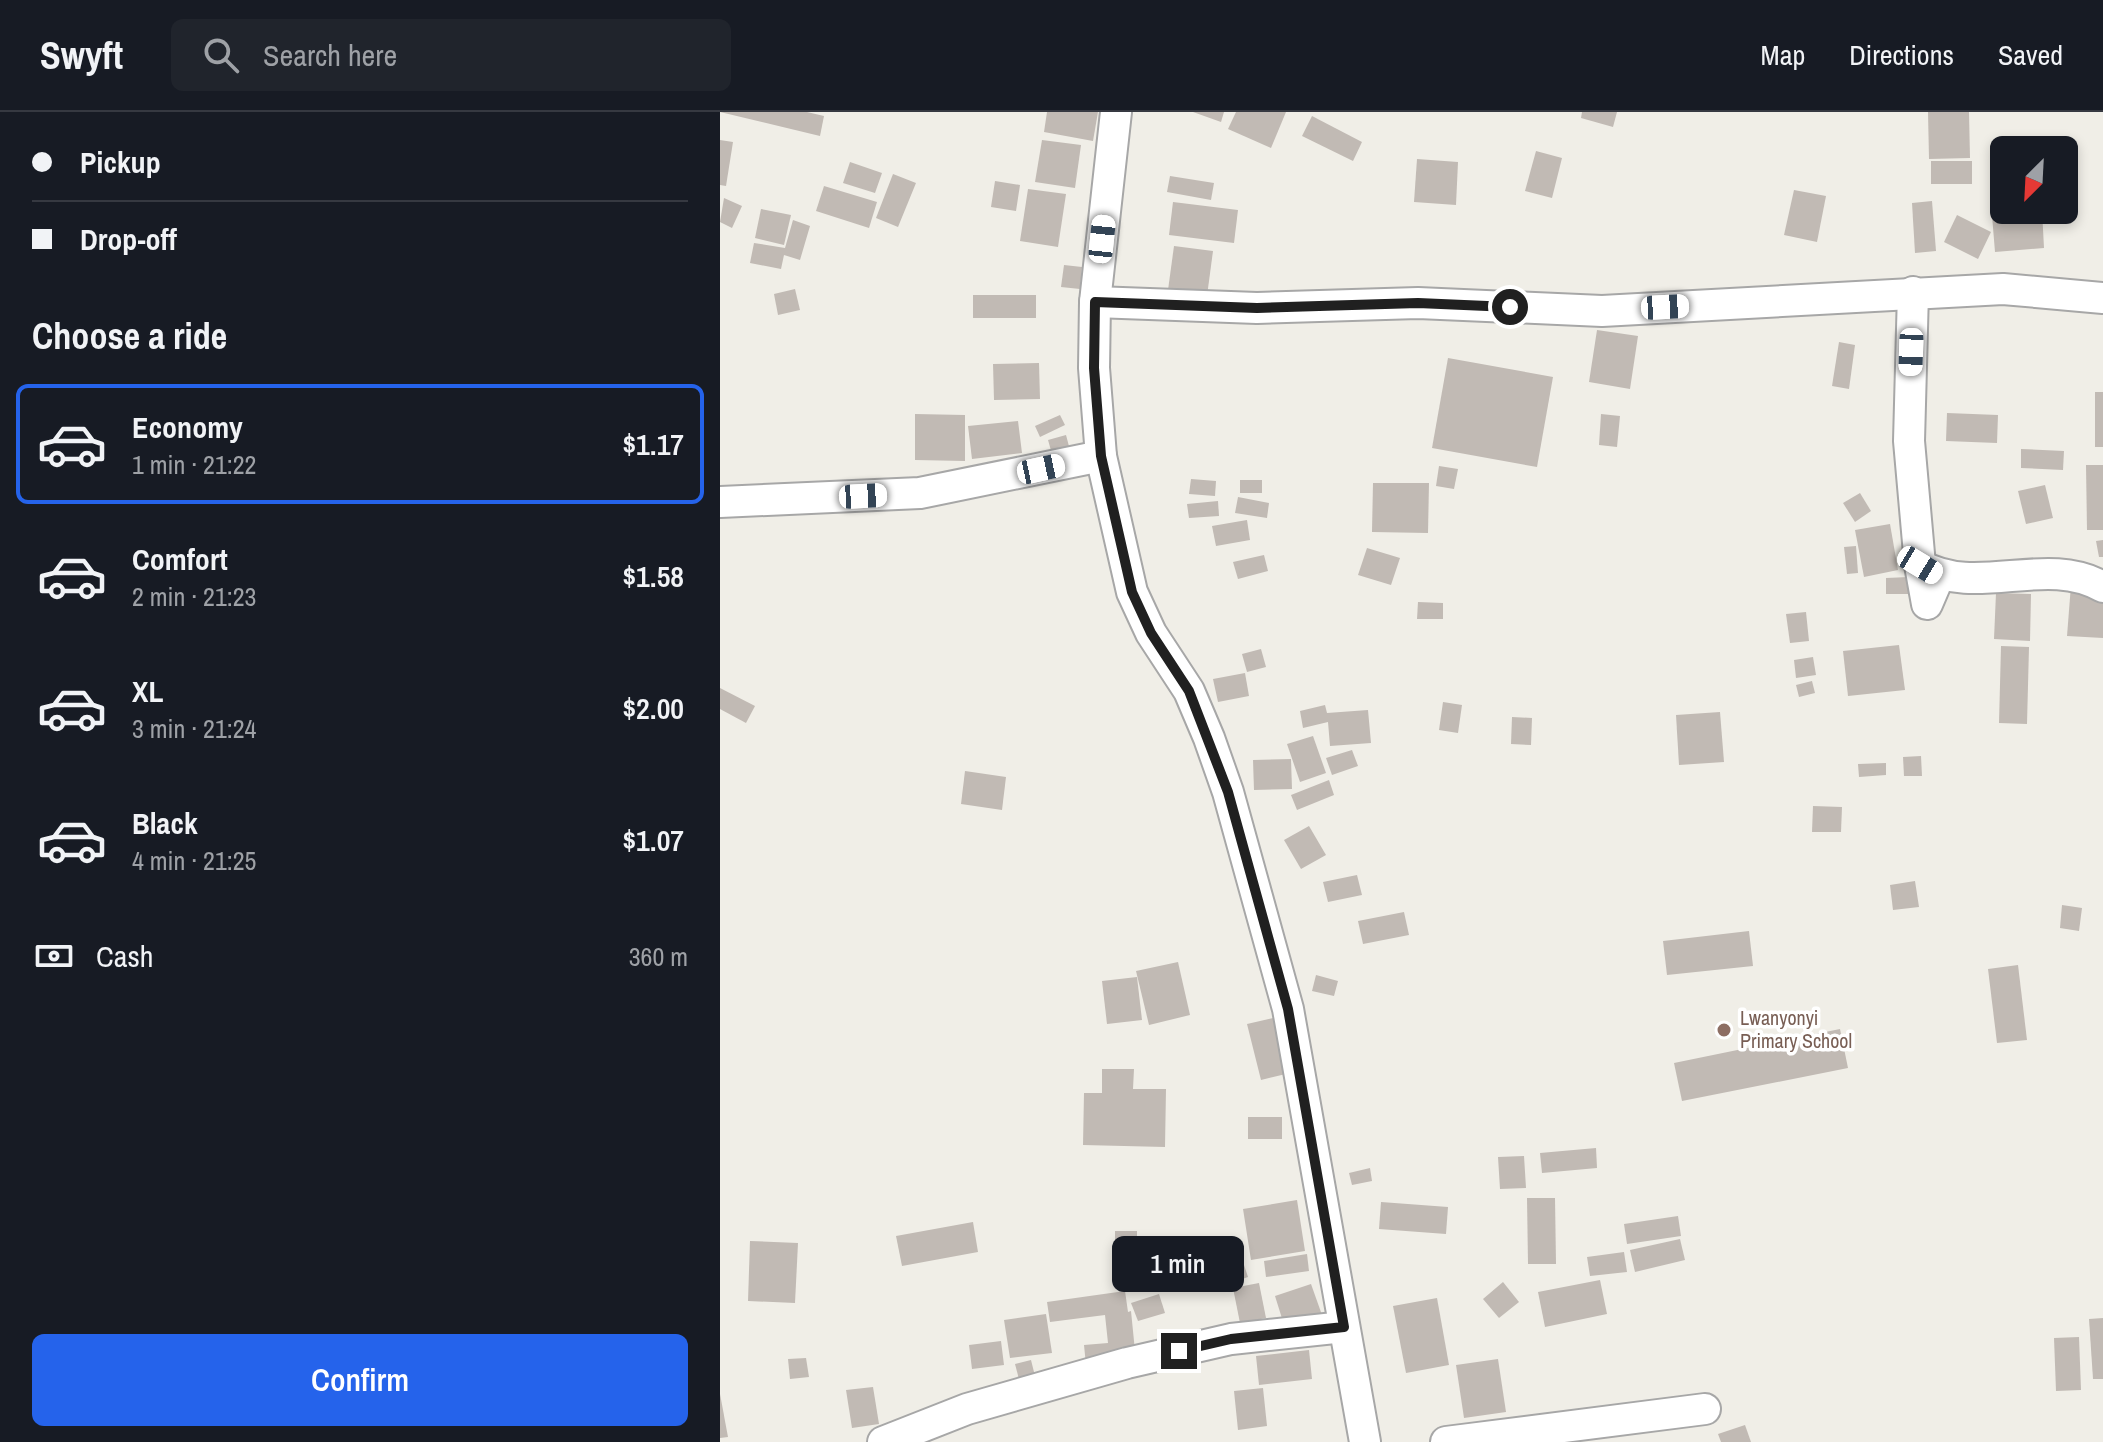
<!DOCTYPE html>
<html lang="en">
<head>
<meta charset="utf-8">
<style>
	body { margin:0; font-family:"Archivo Narrow",sans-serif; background:#20242c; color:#f1f3f6; height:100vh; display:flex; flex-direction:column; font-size:30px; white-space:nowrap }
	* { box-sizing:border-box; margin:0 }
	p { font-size:26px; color:#9ea1a6 }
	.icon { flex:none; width:44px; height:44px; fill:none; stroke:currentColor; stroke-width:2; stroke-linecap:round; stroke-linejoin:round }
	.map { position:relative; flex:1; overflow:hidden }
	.sheet { display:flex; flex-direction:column; background:#171b24; width:720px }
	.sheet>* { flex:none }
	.guide { display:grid; align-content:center; height:176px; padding:0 32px; background:#171b24 }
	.needle { width:52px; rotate:204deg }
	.controls { position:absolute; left:1270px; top:24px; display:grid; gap:16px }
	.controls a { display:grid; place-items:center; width:88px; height:88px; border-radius:12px; background:#171b24; box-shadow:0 4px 12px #0003; font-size:40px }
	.end { position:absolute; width:36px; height:36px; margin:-18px; border:10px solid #202020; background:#fff; box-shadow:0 0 0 4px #fff }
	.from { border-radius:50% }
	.bubble { position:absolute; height:56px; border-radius:12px; background:#171b24; box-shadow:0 4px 12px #0003; font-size:26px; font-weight:600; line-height:56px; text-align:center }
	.car { position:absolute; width:24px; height:48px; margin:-24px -12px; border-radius:10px; box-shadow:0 0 6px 2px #0007; background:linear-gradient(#fff 24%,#345 0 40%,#fff 0 76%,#345 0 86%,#fff 0) }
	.guide b { display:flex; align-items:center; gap:28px; height:76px; font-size:30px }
	.guide b+b { border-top:2px solid #363941 }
	.guide i { width:20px; height:20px; background:#f1f3f6 }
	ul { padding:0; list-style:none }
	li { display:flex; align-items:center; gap:24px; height:120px; margin:0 16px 12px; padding:0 16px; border:4px solid transparent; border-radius:12px }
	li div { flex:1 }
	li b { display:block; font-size:30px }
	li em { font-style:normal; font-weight:600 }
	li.selected { border-color:#2563eb }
	li>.icon { width:72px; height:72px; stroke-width:1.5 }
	h2 { padding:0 32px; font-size:36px; line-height:96px }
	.pay { display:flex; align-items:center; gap:20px; height:88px; padding:0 32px; font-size:30px }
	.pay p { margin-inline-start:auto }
	.cta { display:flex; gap:16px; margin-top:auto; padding:16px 32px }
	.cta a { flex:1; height:92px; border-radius:12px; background:#2563eb; color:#fff; font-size:32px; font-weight:600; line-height:92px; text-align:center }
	header { display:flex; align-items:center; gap:48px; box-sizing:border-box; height:112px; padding:0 40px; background:#171b24; border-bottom:2px solid #363941 }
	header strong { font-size:38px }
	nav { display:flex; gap:44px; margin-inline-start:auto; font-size:28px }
	.search { width:560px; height:72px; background:#20242c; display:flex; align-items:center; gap:20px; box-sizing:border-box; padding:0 28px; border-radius:12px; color:#9ea1a6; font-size:30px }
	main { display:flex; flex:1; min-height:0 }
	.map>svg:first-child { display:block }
</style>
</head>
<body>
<header>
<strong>Swyft</strong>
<div class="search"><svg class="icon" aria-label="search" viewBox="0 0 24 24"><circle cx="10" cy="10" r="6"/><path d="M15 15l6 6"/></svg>Search here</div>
<nav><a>Map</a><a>Directions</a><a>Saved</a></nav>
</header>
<main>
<section class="sheet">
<div class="guide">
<b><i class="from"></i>Pickup</b>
<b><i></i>Drop-off</b>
</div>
<h2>Choose a ride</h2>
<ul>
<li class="selected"><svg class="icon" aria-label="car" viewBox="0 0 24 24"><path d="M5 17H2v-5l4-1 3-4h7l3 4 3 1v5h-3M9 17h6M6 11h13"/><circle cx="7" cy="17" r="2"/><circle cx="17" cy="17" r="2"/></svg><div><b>Economy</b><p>1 min · 21:22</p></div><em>$1.17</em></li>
<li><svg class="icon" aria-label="car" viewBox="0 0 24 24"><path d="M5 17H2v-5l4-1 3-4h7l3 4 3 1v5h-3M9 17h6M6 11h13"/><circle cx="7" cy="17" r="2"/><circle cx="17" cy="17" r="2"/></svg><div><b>Comfort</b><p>2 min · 21:23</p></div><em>$1.58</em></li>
<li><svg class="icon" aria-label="car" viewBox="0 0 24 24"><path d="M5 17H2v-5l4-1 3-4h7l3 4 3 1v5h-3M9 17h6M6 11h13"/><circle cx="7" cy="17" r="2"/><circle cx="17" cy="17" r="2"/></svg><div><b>XL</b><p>3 min · 21:24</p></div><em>$2.00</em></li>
<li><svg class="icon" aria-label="car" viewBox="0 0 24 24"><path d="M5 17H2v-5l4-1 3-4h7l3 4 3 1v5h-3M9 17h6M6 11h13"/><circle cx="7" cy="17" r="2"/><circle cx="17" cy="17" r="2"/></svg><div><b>Black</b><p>4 min · 21:25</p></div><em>$1.07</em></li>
</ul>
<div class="pay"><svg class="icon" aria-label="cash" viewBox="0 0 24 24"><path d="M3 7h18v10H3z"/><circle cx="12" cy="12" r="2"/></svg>Cash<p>360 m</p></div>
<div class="cta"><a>Confirm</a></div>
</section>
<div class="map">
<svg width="1383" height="1330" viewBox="0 0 1383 1330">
	<rect width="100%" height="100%" fill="#f0eee7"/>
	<g fill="#c1bab4">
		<polygon points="0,0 87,0 104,4 100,24"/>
		<polygon points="327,0 378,0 373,29 324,20"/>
		<polygon points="473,0 504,0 501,10"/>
		<polygon points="516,0 566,0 551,36 508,17"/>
		<polygon points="862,0 897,0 893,15 861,6"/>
		<polygon points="1208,0 1249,0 1250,46 1209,47"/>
		<polygon points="592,4 642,30 633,49 582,24"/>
		<polygon points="0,28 13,30 6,74 0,73"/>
		<polygon points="322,28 361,33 355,76 315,70"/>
		<polygon points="816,39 842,46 832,86 805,79"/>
		<polygon points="697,47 738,50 736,93 694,90"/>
		<rect x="1211" y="49" width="41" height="23"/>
		<polygon points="130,50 162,61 155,81 123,71"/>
		<polygon points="173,62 196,71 178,115 156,106"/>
		<polygon points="450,64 494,71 491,88 447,80"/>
		<polygon points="275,69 300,73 296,99 271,95"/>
		<polygon points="104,74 157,90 149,116 96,99"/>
		<polygon points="308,77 346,82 338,135 300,129"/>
		<polygon points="1074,78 1106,84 1097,130 1064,123"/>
		<polygon points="4,86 22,94 12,116 0,110"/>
		<polygon points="1212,89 1216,139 1195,141 1192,91"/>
		<polygon points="453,90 518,98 514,131 449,123"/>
		<polygon points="1271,91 1284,91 1284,98 1322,98 1324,136 1275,140"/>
		<polygon points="41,97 71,103 64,133 35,126"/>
		<polygon points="1237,103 1271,120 1258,147 1224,130"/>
		<polygon points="73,108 90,114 80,148 64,143 61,157 30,151 34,131 65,136"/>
		<polygon points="454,134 493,139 487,184 448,178"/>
		<polygon points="344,153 362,155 360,177 341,175"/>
		<polygon points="75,177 80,198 58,203 54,182"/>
		<rect x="253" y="183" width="63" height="23"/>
		<polygon points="877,218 918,224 910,277 869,270"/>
		<polygon points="1119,230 1135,233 1129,277 1112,274"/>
		<polygon points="728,246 833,265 817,355 712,336"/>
		<polygon points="319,251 320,287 274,288 273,252"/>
		<rect x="1375" y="280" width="8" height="55"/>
		<polygon points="1227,301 1278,303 1277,331 1226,329"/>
		<polygon points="195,302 245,303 245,349 195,348"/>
		<polygon points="881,302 900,304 897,335 879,333"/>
		<polygon points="340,303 345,313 320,325 315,314"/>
		<polygon points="298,309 302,341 252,347 248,314"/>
		<polygon points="346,323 350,338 332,342 328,328"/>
		<polygon points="1301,337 1344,339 1343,358 1301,356"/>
		<polygon points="1366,353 1383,353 1383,418 1367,418"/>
		<polygon points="719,354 738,357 734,377 716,374"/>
		<polygon points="471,367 496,369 495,384 469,382"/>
		<rect x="520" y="368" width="22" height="13"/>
		<polygon points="653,371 709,371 708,421 652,420"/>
		<polygon points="1325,373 1333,406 1306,412 1298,379"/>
		<polygon points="1140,381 1151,399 1135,410 1123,391"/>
		<polygon points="518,385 549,391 547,406 515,401"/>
		<polygon points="498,389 499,404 469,406 467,392"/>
		<polygon points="527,408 530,428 496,434 492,414"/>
		<polygon points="1170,412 1178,458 1144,465 1135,418"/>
		<polygon points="1383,428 1383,445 1379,445 1376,429"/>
		<polygon points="1136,434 1138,461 1127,462 1124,435"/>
		<polygon points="647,436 680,446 671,473 638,463"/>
		<polygon points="544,443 548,459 518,467 513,450"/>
		<polygon points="1189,465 1189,482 1166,482 1166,466"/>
		<polygon points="1351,473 1383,475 1383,526 1347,524"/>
		<polygon points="1276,481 1311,482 1310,529 1274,527"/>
		<polygon points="698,490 723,491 723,507 697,507"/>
		<polygon points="1086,500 1089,529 1070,531 1066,502"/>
		<polygon points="1179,533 1185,578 1128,584 1123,539"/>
		<polygon points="1281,534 1309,535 1307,612 1279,611"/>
		<polygon points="541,537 546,555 527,560 522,542"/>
		<polygon points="1093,545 1096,563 1076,566 1074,548"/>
		<polygon points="525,561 529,584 498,590 493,567"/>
		<polygon points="1092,569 1095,581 1079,585 1076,573"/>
		<polygon points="0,576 35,594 26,611 0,597"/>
		<polygon points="723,590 742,593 738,621 719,618"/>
		<polygon points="605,593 607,601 648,598 651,631 610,634 608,610 583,616 580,599"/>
		<polygon points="1000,600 1004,650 959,653 956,603"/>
		<polygon points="792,605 812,606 811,633 791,632"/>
		<polygon points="593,624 606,661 580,670 567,632"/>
		<polygon points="632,638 638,654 612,663 606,646"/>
		<polygon points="1201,644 1202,664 1184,664 1183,645"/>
		<polygon points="571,647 572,677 534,678 533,648"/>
		<polygon points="1166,651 1166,663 1139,665 1138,652"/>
		<polygon points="245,659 286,665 282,698 241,692"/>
		<polygon points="609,668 614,683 577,698 571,683"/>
		<polygon points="1093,694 1122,695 1121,720 1092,720"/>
		<polygon points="589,714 606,743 581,757 564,728"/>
		<polygon points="637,763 642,783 608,790 603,770"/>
		<polygon points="1195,769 1199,795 1173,798 1170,773"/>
		<polygon points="1342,793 1362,796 1359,819 1340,816"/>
		<polygon points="684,800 689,823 643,832 638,809"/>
		<polygon points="1029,819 1033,854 947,863 943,829"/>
		<polygon points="458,850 470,903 429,913 416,859"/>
		<polygon points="1298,853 1307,928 1277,931 1268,857"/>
		<polygon points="596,863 618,869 614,884 592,879"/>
		<polygon points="417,865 422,908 387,912 382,869"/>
		<polygon points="557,905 570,961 541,968 527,912"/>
		<polygon points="1120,917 1128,956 962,989 954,951"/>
		<polygon points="382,957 414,957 413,977 446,977 445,1035 363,1033 364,981 382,981"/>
		<rect x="528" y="1005" width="34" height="22"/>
		<polygon points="876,1036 877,1056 822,1061 820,1041"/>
		<polygon points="804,1044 806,1076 780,1077 778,1045"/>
		<polygon points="650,1056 652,1069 632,1073 629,1061"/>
		<polygon points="807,1086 835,1086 836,1152 808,1152"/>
		<polygon points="577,1088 585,1139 531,1148 523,1097"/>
		<polygon points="661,1090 728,1095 726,1122 659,1117"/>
		<polygon points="958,1104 961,1124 907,1132 904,1112"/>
		<polygon points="253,1110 258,1140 182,1154 176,1124"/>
		<rect x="395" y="1119" width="22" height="32"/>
		<polygon points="960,1127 965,1148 915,1160 910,1138"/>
		<polygon points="30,1129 78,1131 75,1191 28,1189"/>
		<polygon points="501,1132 508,1154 490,1160 482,1139"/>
		<polygon points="904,1140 907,1160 870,1164 867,1145"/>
		<polygon points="587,1142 589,1159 546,1165 544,1149"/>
		<polygon points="524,1153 528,1165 508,1172 504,1160"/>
		<polygon points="880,1168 887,1202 825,1215 818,1180"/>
		<polygon points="783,1170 799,1190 779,1206 763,1187"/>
		<polygon points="539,1171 546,1206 520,1211 513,1176"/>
		<polygon points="591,1172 602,1203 565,1216 555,1184"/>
		<polygon points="405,1179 408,1200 411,1199 416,1249 366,1253 364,1233 388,1231 385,1203 330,1210 327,1190"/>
		<polygon points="439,1182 445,1201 418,1209 411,1191"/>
		<polygon points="717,1186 729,1253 686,1261 673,1194"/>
		<polygon points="326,1202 332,1241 290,1246 284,1208"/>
		<polygon points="1383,1206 1383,1267 1373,1267 1369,1207"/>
		<polygon points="1359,1225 1361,1278 1336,1279 1334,1226"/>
		<polygon points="281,1229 284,1253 252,1257 249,1233"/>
		<polygon points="589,1238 592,1267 539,1273 536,1244"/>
		<polygon points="86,1246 89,1265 70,1267 68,1247"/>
		<polygon points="778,1247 786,1300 744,1306 736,1253"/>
		<polygon points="311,1248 317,1272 301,1275 295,1252"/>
		<polygon points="153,1275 159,1312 132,1316 126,1278"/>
		<polygon points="543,1276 547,1314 518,1318 514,1279"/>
		<polygon points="0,1282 8,1325 0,1326"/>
		<polygon points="1025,1313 1031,1330 1001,1330 998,1322"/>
	</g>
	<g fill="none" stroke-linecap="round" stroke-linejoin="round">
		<g stroke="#a7a7a7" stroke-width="34">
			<g id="minor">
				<polyline points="396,0 375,190 374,256 381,344 412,480 431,521 469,579 489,626 508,680 568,897 645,1330"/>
				<path d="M1193 180 1189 329 1200 453C1257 486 1325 442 1383 475"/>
				<polyline points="375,190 537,196 698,191 882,199 1283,177 1383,186"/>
				<polyline points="0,390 200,381 381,344"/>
				<polyline points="1200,453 1207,492 1219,464"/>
				<polyline points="163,1330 247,1297 407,1251 511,1227 624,1215"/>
				<polyline points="726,1330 985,1297"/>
			</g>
		</g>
		<use href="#minor" stroke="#fff" stroke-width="30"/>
	</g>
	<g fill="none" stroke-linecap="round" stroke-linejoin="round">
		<polyline stroke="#202020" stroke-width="10" points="459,1239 511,1227 624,1215 568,897 508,680 469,579 431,521 412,480 381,344 374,256 375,190 537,196 698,191 790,195"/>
	</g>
	<circle fill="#8d6e63" stroke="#fff" stroke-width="3" cx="1004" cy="918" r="8"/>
	<g text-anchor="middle" stroke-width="7" stroke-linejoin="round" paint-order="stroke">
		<g font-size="20" fill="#785e54" stroke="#fff" text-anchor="start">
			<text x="1020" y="913">Lwanyonyi<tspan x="1020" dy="23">Primary School</tspan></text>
		</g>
	</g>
</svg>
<div class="controls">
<a><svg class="needle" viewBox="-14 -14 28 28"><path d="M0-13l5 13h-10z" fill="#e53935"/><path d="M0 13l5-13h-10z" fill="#9ea1a6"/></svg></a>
</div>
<i class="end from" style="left:790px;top:195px"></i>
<i class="end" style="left:459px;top:1239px"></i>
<div class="bubble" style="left:392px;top:1124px;width:132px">1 min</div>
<i class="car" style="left:382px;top:127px;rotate:6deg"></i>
<i class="car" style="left:945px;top:195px;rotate:87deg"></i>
<i class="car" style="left:1191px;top:240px;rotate:182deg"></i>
<i class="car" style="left:321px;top:357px;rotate:78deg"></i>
<i class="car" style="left:143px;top:384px;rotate:87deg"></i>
<i class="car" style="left:1200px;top:453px;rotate:121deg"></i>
</div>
</main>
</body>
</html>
